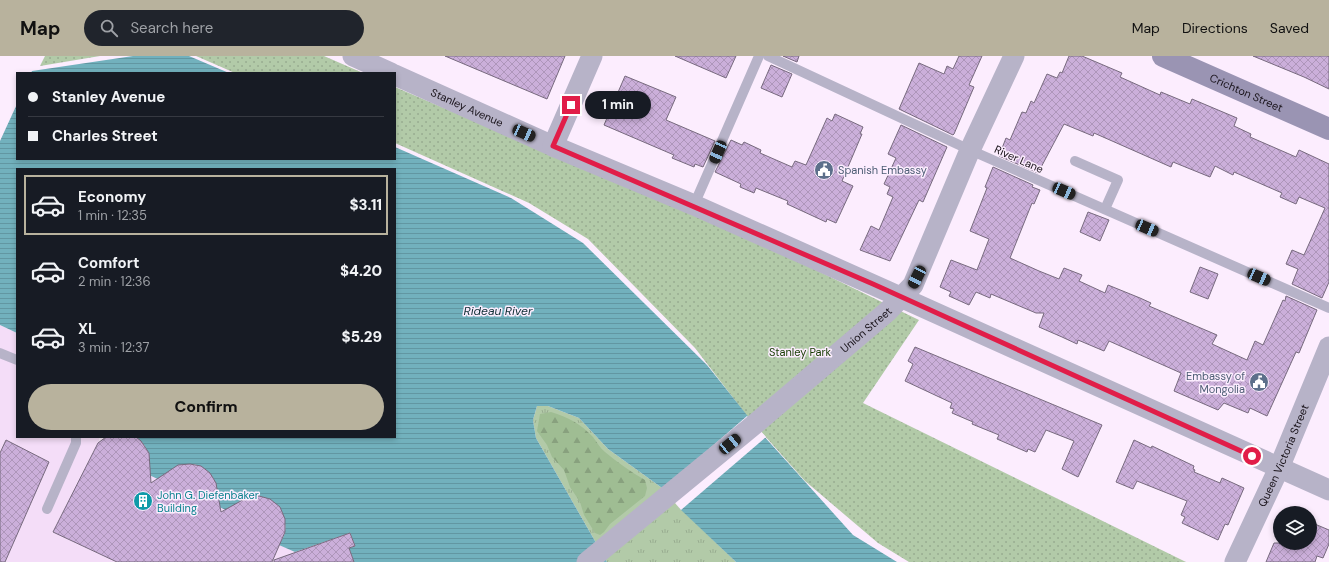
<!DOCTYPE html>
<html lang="en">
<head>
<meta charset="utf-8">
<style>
	body { margin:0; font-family:"DM Sans",sans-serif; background:#20242c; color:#f1f3f6; height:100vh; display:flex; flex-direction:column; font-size:15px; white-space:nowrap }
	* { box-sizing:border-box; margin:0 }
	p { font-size:13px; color:#9ea1a6 }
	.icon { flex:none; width:22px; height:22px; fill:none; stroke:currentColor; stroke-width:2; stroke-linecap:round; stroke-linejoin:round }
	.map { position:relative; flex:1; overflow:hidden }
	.drawer { position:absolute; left:16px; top:112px; width:380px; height:270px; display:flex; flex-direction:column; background:#171b24; border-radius:0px; box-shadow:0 2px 6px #0003 }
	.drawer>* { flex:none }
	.top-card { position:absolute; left:16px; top:16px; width:380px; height:88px; border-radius:0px; box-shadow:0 2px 6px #0003; display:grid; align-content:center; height:88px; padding:0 12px; background:#171b24 }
	.tools { position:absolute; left:1273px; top:450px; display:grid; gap:8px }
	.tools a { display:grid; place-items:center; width:44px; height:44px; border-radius:50%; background:#171b24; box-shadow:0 2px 6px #0003; font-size:20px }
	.end { position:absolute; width:18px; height:18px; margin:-9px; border:5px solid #e11d48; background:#fff; box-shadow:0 0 0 2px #fff }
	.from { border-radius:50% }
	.bubble { position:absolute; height:28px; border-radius:14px; background:#171b24; box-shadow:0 2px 6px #0003; font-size:13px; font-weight:800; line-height:28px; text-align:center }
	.car { position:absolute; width:12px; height:24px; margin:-12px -6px; border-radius:5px; box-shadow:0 0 3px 1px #0007; background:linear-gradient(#222 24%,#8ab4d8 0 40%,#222 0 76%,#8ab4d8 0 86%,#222 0) }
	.top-card b { display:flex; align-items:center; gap:14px; height:38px; font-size:15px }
	.top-card b+b { border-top:1px solid #363941 }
	.top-card i { width:10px; height:10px; background:#f1f3f6 }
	ul { padding:7px 0 0; list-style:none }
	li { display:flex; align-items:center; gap:12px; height:60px; margin:0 8px 6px; padding:0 4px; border:2px solid transparent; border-radius:0px }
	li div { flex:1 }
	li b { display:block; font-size:15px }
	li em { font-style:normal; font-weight:800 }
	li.active { border-color:#b8b29d }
	li>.icon { width:36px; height:36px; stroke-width:1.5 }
	.action { display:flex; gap:8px; margin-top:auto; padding:8px 12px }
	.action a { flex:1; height:46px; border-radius:24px; background:#b8b29d; color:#111; font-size:16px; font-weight:800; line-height:46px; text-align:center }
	header { display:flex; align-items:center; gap:24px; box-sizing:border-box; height:56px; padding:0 20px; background:#b8b29d; color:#111 }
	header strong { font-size:19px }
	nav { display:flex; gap:22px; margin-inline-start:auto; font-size:14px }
	.search { width:280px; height:36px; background:#20242c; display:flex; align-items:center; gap:10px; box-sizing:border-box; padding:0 14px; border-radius:22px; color:#9ea1a6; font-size:15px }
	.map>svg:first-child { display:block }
</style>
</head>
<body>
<header>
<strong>Map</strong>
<div class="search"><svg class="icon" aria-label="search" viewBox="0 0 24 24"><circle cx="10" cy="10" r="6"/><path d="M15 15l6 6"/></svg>Search here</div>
<nav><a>Map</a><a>Directions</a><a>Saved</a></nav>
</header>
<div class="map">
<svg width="1329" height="506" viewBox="0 0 1329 506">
	<defs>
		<pattern id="grass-tufts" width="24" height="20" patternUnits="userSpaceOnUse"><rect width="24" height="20" fill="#b2caa8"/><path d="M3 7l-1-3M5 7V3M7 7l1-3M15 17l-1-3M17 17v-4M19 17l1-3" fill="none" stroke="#98ac90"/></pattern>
		<pattern id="forest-firs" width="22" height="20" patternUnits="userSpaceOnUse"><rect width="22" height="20" fill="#9fbd93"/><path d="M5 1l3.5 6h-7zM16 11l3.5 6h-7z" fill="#88a17e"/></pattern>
		<pattern id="park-dots" width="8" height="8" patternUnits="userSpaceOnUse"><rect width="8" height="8" fill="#b2caa8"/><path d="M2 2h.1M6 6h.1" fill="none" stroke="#98ac90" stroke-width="1.8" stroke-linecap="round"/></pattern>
		<pattern id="water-rules" width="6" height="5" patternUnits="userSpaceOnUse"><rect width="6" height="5" fill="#72b1bd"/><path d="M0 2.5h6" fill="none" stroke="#6297a2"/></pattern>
		<pattern id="building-cross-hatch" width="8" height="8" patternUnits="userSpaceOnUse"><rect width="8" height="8" fill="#cbafda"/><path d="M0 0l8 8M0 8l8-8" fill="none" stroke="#ae96ba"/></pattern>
	</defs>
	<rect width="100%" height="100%" fill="#fcedfe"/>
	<polygon fill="#f4ddf8" points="0,269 17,277 17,381 99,381 99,387 106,381 136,381 141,385 149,397 178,409 190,408 201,410 210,417 216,427 218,438 215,449 236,447 248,441 259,440 270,443 280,451 285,463 285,476 280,489 295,496 350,477 355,490 349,492 354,506 0,506"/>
	<polygon fill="url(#grass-tufts)" points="537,350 548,350 579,362 608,393 669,437 682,454 736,506 607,506 536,382 533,364"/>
	<path fill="url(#forest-firs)" d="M551 356C568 361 581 368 593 381 597 386 600 392 605 396 617 406 631 416 645 424L647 432 645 440 610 468 604 476 600 479 595 477 584 459 580 446 570 431 564 414 552 401 547 389 537 375 540 358Z"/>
	<g fill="url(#park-dots)">
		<polygon points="45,0 100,0 40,10"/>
		<polygon points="196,0 324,0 363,17 235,17"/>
		<polygon points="395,31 537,92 684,150 919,264 863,347 1186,506 909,506 878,487 805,425 747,360 695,292 588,183 529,147 395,87"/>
	</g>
	<path fill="url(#water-rules)" d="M133 0H189L229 17H17V103H395V91L511 142 583 187 707 309 762 378 853 479 897 506H736L681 454 669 437 608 393 579 362 548 350H537L533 364 536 382 607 506H354L349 492 355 490 350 477 295 496 279 489C281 485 285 479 285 475 288 454 270 436 248 441 240 443 235 450 230 456L215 449C220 430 214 413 193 408 189 408 182 408 178 410 172 413 167 421 162 425L147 418C148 402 151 392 136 381H395V113H17V277L0 269V8L32 15Z"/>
	<g fill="#fcedfe">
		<polygon points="0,6 33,13 31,17 17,17 17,48 0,85"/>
		<polygon points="747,360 766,381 681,454 663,433"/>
	</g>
	<g fill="url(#building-cross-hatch)" stroke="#776a7e">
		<polygon points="445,0 565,0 547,43"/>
		<polygon points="675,0 736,0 726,22"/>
		<polygon points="783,0 799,0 797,6"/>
		<polygon points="959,0 982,0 969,29 974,31 954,78 953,79 899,53 919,7 944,18 947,10 953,13"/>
		<polygon points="1069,0 1082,0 1122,17 1120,21 1160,39 1161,36 1190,48 1192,43 1237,62 1234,70 1251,78 1250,81 1296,101 1299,94 1329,108 1329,226 1322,242 1292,228 1298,213 1286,208 1292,194 1304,199 1325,152 1299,141 1296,148 1280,141 1282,137 1234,116 1233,119 1215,110 1210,121 1173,106 1171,111 1094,77 1093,80 1064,68 1038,117 999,100 1006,82 1010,84 1022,56 1026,57 1031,45 1034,47 1047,18 1057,22 1060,16 1062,17"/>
		<polygon points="1253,0 1329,0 1329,33 1304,21"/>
		<polygon points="771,9 792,18 782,41 761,32"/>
		<polygon points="625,20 676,41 666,64 715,85 703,111 695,108 694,111 672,102 674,99 604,69"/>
		<polygon points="835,58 863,71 860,78 862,78 842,125 853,130 836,167 827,163 826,166 787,148 788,145 756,132 754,137 740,131 741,128 715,116 731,84 742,89 744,86 761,94 760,97 792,111 795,105 806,109 827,62 832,65"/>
		<polygon points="901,69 947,91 923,146 919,144 890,205 860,194 871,170 879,174 893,141 887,138 890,131 884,128 896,102 888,98"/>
		<polygon points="993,111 1033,129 1032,131 1040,134 1034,148 1032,147 1010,202 1039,215 1059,223 1064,212 1082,219 1079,225 1105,237 1108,229 1140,242 1151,247 1149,250 1217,279 1212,288 1247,304 1255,285 1263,289 1283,244 1285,245 1286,240 1317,254 1299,297 1296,296 1267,360 1250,352 1248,357 1224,347 1218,354 1174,335 1181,317 1109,285 1104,295 1078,284 1077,288 1062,281 1039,271 1044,257 1036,257 991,238 990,242 976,236 969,249 949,240 951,236 940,231 951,204 977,214 989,183 970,175 987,132 985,131"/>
		<polygon points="1088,156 1109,164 1100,185 1080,176"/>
		<polygon points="1200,211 1218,218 1208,243 1190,236"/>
		<polygon points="915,291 1102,369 1078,421 1062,413 1074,385 1046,374 1035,396 1028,393 1027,396 997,383 999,379 972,368 973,366 952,357 954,353 950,352 952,347 905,325 913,308 908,305"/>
		<polygon points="106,381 136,381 141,385 149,397 151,427 178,409 190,408 201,410 210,417 216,427 221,456 248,441 259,440 270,443 280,451 285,463 285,476 272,506 117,506 53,476 98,387"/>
		<polygon points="6,384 49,406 5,506 0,506 0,397"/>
		<polygon points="1134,384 1151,392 1152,390 1194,410 1193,413 1195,414 1194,416 1220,427 1222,422 1244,432 1228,469 1225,468 1218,484 1182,467 1185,461 1181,459 1187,445 1137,425 1133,433 1116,426"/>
		<polygon points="1310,466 1329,474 1329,488 1323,502 1317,500 1315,506 1266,506 1274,487 1310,487"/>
		<polygon points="350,477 355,490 349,492 354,506 274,506 274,504"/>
	</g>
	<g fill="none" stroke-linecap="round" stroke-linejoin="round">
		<g stroke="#b7b3c8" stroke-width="10">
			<polyline points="768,0 970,94 1329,252"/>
			<polyline points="1075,105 1118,124 1105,153"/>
			<polyline points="694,149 759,0"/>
			<polyline points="0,297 17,304"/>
			<polyline points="47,453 76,387 76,381"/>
		</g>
		<g stroke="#b7b3c8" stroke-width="21">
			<polyline points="353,0 391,17"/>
			<path id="s1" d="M395 19 553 90 694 149 887 235 1329 434"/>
			<polyline points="553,90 592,0"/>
			<path id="s2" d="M587 506 755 368 888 255 913 229 970 94 1014 0"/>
			<path id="s3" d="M1235 506 1279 412 1329 291"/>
		</g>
		<path stroke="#9a94b3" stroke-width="22" id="s4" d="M1163 0 1329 73"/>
	</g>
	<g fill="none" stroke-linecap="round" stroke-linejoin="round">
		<polyline stroke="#e11d48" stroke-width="5" points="571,49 553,90 873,228 1252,400"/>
	</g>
	<defs>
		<g id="civic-disc" transform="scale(1)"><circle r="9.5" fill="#5c6f8a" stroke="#fcedfe"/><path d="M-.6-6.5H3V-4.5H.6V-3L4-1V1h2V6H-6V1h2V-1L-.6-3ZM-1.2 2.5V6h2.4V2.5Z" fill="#fff"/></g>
		<g id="building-disc" transform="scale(1)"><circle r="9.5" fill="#0f9aa8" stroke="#fcedfe"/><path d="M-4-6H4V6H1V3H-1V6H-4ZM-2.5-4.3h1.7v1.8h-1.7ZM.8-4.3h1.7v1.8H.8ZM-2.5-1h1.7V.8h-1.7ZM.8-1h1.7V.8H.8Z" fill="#fff"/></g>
	</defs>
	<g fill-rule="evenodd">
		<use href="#civic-disc" x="824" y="114"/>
		<use href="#civic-disc" x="1259" y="326"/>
		<use href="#building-disc" x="143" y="445"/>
	</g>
	<g text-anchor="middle" stroke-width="3" stroke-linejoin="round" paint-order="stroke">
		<g font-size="11" fill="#171118" stroke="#fcedfe">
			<text dy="4" stroke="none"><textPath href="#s4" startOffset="91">Crichton Street</textPath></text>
			<text dy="4" stroke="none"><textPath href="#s1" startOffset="79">Stanley Avenue</textPath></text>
			<text transform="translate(1019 103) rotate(24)" y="4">River Lane</text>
			<text dy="4" stroke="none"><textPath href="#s2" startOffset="363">Union Street</textPath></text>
			<text dy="4" stroke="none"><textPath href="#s3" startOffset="117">Queen Victoria Street</textPath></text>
		</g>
		<g font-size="11" fill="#4e5e75" stroke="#fcedfe" text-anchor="start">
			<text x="838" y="118">Spanish Embassy</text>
			<text x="1245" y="324" text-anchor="end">Embassy of<tspan x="1245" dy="13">Mongolia</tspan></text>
		</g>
		<g font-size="11" fill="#163c00" stroke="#fcedfe">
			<text x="800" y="300">Stanley Park</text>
		</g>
		<g font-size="11" fill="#0d838f" stroke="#fcedfe" text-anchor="start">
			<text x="157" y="443">John G. Diefenbaker<tspan x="157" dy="13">Building</tspan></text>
		</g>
		<g font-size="12" font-style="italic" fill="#0e2e34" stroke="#fcedfe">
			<text x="498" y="259">Rideau River</text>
		</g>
	</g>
</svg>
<div class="tools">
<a><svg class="icon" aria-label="layers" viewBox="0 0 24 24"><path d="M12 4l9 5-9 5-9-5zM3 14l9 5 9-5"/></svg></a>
</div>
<i class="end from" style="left:1252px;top:400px"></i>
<i class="end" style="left:571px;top:49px"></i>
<div class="bubble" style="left:585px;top:35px;width:66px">1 min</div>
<i class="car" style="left:524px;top:77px;rotate:114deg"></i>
<i class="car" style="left:718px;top:96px;rotate:204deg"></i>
<i class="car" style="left:1064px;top:135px;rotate:114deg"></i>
<i class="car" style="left:1147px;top:172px;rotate:113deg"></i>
<i class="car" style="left:917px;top:221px;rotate:207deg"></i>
<i class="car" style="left:1259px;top:221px;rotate:114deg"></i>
<i class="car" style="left:730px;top:388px;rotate:51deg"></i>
<div class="top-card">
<b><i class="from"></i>Stanley Avenue</b>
<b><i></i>Charles Street</b>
</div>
<section class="drawer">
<ul>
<li class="active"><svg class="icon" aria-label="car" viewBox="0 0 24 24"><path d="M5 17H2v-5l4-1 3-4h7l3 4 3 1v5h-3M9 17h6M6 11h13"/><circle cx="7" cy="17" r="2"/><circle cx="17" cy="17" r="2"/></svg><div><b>Economy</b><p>1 min · 12:35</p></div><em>$3.11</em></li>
<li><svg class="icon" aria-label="car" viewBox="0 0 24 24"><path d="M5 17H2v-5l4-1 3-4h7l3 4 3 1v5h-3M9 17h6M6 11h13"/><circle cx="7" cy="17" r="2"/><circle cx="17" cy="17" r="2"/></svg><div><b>Comfort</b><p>2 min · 12:36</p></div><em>$4.20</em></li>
<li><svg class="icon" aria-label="car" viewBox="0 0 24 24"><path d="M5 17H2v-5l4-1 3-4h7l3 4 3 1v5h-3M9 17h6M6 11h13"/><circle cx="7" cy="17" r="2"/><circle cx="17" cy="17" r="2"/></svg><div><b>XL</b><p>3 min · 12:37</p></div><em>$5.29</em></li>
</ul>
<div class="action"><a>Confirm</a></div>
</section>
</div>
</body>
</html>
